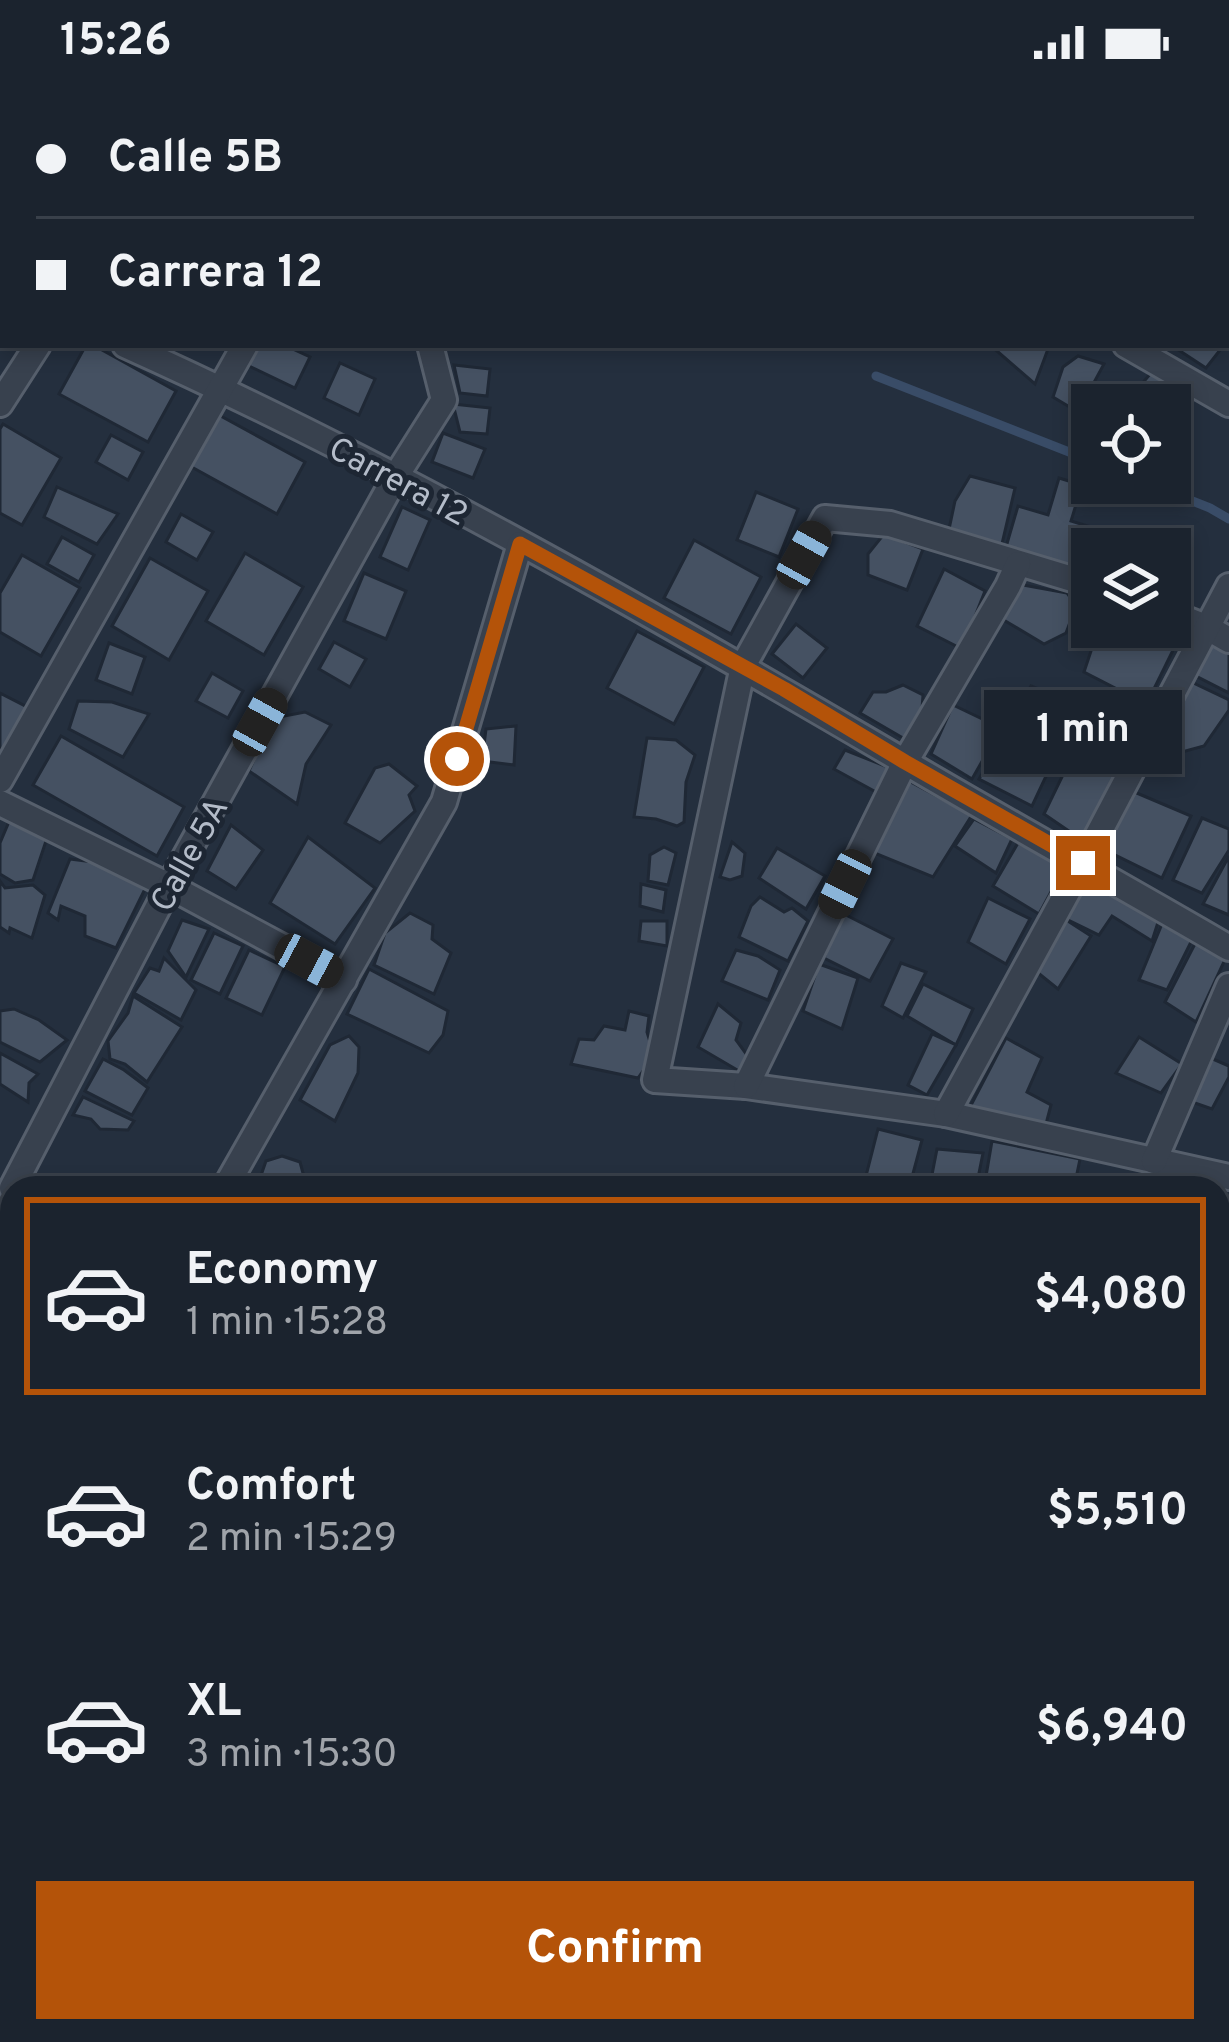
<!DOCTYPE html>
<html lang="en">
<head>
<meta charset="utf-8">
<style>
	body { margin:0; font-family:Overpass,sans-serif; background:#282f3a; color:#f1f3f6; height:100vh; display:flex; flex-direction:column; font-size:45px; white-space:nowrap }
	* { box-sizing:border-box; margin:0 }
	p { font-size:39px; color:#a0a4aa }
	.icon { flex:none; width:66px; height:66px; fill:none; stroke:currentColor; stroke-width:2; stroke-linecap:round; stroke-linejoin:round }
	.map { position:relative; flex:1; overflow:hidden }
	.panel { position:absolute; left:0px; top:1092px; width:1230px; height:867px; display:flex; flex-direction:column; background:#1b232e; border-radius:36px 36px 0 0; box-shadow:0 6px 18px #0003,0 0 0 3px #39404a }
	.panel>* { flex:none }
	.hud { position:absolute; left:0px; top:0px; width:1230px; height:264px; box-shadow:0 6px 18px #0003,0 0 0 3px #39404a; display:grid; align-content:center; height:264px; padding:0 36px; background:#1b232e }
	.fabs { position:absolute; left:1071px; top:300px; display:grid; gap:24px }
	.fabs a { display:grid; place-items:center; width:120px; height:120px; border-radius:0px; background:#1b232e; box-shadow:0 6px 18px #0003,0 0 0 3px #39404a; font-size:60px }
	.end { position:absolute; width:54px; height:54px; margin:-27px; border:15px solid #b45309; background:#fff; box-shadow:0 0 0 6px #fff }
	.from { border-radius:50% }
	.bubble { position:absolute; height:84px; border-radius:0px; background:#1b232e; box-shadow:0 6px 18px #0003,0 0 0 3px #39404a; font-size:39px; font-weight:700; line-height:84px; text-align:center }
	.car { position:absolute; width:36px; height:72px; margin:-36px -18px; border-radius:15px; box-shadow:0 0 9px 3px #0007; background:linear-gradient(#222 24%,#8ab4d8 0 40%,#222 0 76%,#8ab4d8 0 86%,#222 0) }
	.hud b { display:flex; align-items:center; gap:42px; height:114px; font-size:45px }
	.hud b+b { border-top:3px solid #39404a }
	.hud i { width:30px; height:30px; background:#f1f3f6 }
	ul { padding:21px 0 0; list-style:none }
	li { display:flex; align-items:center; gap:36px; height:198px; margin:0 24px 18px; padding:0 12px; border:6px solid transparent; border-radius:0px }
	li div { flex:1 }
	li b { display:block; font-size:45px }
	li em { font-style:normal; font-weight:700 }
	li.active { border-color:#b45309 }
	li>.icon { width:108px; height:108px; stroke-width:1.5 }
	.primary-button { display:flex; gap:24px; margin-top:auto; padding:24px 36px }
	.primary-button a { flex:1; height:138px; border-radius:0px; background:#b45309; color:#fff; font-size:48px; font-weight:700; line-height:138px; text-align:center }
	.status { display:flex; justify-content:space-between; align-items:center; height:84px; padding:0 60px; background:#1b232e; direction:ltr }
	.status svg { height:33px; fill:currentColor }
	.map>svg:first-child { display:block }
</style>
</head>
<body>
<div class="status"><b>15:26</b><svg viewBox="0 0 49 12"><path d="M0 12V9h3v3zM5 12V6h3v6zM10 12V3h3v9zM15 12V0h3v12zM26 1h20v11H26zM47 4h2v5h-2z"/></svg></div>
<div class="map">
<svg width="1229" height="1958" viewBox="0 0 1229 1958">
	<rect width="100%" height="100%" fill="#242f3e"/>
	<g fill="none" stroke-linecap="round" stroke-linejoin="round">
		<g stroke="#394c67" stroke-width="9">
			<polyline points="876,292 1092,377"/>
			<polyline points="1147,399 1210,424 1229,435"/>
		</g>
	</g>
	<g fill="#455162" stroke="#1f2835" stroke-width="3">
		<polygon points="86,261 93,261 176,307 148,358 59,310"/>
		<polygon points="257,261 284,261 310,273 295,304 247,281"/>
		<polygon points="990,261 1044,261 1048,265 1035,300"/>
		<polygon points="1171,261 1224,261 1206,284"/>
		<polygon points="1078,272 1104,280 1078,328 1053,313 1063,283"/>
		<polygon points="340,279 375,295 359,331 324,314"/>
		<polygon points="454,281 490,285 487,312 460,309"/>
		<polygon points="1151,289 1186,313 1170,340 1170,321 1124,321"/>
		<polygon points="453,320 490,324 487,350 460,348"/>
		<polygon points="217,330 305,378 277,430 188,381"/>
		<polygon points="3,340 61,374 22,441 0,429 0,345"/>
		<polygon points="443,349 485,365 473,394 432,378"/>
		<polygon points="111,351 143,368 128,396 96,378"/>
		<polygon points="970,392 1015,404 1001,464 948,450 955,417"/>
		<polygon points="1059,394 1082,401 1071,437 1094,444 1085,474 1073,483 1006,463 1018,422 1048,431"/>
		<polygon points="57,403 118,430 97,460 44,433"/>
		<polygon points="756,408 798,425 779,473 737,456"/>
		<polygon points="402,423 430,436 408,486 380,473"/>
		<polygon points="181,430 213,448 197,476 166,458"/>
		<polygon points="884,450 923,465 907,506 868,491 868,470"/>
		<polygon points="62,453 94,471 79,498 47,480"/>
		<polygon points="694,456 761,493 731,550 664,514"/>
		<polygon points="1170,467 1185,474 1170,503"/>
		<polygon points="245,469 303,503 264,571 206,537"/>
		<polygon points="22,471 80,504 41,572 0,548 0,509"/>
		<polygon points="150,474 208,507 169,576 112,542"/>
		<polygon points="944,485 985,507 962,565 917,542"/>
		<polygon points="364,489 406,507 386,555 344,537"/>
		<polygon points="1023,501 1067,509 1076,522 1066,549 1044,560 1002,535"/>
		<polygon points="796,540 827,564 803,594 772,570"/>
		<polygon points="1099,543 1162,543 1181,550 1148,617 1121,607 1084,588"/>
		<polygon points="637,547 704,583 674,640 607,604"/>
		<polygon points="1212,555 1229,566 1229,609 1194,591"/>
		<polygon points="334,558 366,575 350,603 319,585"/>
		<polygon points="109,559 145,573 132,610 96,596"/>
		<polygon points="212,589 243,607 228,634 196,617"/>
		<polygon points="1187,596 1229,616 1229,626 1204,662 1171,671 1155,665"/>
		<polygon points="903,601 923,611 921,638 909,654 903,654 860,629 873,608 886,608"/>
		<polygon points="1031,602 1079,622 1032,722 979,695"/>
		<polygon points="1095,606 1143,624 1117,669 1074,656"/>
		<polygon points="0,609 27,623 0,675"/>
		<polygon points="78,617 112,618 149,630 123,673 69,645"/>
		<polygon points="953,621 1001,644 972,695 931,670"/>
		<polygon points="305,628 331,641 306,680 297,720 249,687 265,651 279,633"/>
		<polygon points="516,642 514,681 482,677 486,645"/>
		<polygon points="61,652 184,723 157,772 33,701"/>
		<polygon points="647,654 676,656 695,671 686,698 684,738 677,742 656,735 634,733"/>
		<polygon points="845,666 890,684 876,708 834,685"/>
		<polygon points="1075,666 1119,688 1082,756 1044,730"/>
		<polygon points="389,680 417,702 409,711 415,727 380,759 345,739 375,684"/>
		<polygon points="907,696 972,731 933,793 872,768"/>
		<polygon points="1132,707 1191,732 1162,794 1099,763"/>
		<polygon points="11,733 47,754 33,796 15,799 0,790 0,759"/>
		<polygon points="1202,734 1229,745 1229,766 1202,809 1173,796"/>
		<polygon points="974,735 1012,755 996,789 955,762"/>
		<polygon points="231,741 263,766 236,805 207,787"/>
		<polygon points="308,753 375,804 335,860 270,819"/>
		<polygon points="732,758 745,769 742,792 730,796 720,793"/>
		<polygon points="1018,759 1066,780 1039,830 993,802"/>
		<polygon points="664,763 676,769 668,801 648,797 650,771"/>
		<polygon points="777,764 825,792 806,825 759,794"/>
		<polygon points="1229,772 1229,831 1203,820"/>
		<polygon points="70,775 124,782 145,805 116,864 85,852 85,832 61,822 58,836 48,829"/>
		<polygon points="1084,791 1161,829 1152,857 1112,832 1099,851 1060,832"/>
		<polygon points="0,797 5,804 33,801 45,811 32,854 10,844 9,849 0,843"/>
		<polygon points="641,800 666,806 663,828 640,822"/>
		<polygon points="760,813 784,828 792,824 808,837 788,877 739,853 751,822"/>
		<polygon points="988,814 1030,835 1006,880 968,858"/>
		<polygon points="840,828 893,855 870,897 824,874"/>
		<polygon points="410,829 433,841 432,855 451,869 434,910 374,881 385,849"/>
		<polygon points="1060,832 1091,852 1058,905 1032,884"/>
		<polygon points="1164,835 1193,854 1167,906 1139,896"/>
		<polygon points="182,836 209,845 186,893 168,867"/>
		<polygon points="641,837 667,837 667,862 639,857"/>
		<polygon points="214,849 243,862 220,910 191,896"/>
		<polygon points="1199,852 1229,867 1196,938 1165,918"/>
		<polygon points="249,866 285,883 262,931 226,914"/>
		<polygon points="736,866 758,872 780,886 768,916 722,897"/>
		<polygon points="164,874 196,906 181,936 134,909 150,884 159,887"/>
		<polygon points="901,879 926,888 903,934 882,922"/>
		<polygon points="819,880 858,894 842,945 803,927"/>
		<polygon points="369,885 448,927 443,951 429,969 347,930"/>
		<polygon points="923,900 973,925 956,961 907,932"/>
		<polygon points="133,912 182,943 147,998 125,980 110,975 108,957 128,929"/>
		<polygon points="718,920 741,939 736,956 747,971 739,987 698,963"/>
		<polygon points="14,925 39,936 67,956 40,978 0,958 0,927"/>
		<polygon points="629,927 649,932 647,948 654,971 638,994 571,980 579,955 594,956 604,942 625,946"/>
		<polygon points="932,950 956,961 927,1011 908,1001"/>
		<polygon points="349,952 359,963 358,989 335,1037 300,1016 330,961"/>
		<polygon points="1139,953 1182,980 1161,1009 1116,989"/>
		<polygon points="1006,954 1042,974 1027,1008 1051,1021 1046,1040 969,1025"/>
		<polygon points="0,969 38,990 29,999 28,1018 0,1000"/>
		<polygon points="1206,972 1229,982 1229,993 1212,1025 1192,1018"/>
		<polygon points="103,975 124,986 148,1004 132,1031 85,1007"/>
		<polygon points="83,1013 134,1037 128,1046 100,1045 91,1035 73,1031"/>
		<polygon points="878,1045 922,1056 911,1097 866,1092"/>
		<polygon points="992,1057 1080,1075 1074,1104 984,1104"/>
		<polygon points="937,1065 983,1069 976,1104 930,1101"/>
		<polygon points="282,1072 300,1078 307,1104 266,1104 258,1100 266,1077"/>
		<polygon points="0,1173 12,1180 12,1226 0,1219"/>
		<polygon points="1219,1196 1229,1197 1229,1242 1218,1241"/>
		<polygon points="0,1256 12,1262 12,1302 7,1305 0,1301"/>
		<polygon points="1218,1806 1229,1820 1229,1903 1218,1912"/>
	</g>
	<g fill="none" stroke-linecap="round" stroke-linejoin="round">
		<g stroke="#565f6c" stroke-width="30">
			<g id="minor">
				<polyline points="363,0 364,3"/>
				<polyline points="648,0 653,3"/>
				<polyline points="176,3 178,0"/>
				<polyline points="834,3 835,0"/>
				<polyline points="1045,3 1047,0"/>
				<polyline points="1227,89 1229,85"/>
				<polyline points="0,193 3,195"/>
				<path d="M125 261C394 382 651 529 905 678 1012 741 1121 801 1229 864"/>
				<polyline points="1126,261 1229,320"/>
				<polyline points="0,320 38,261"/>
				<polyline points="1092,501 890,440 825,434 743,582 655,996 746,1002 946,1030 1229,1093"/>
				<polyline points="1170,529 1208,544 1229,556"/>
				<polyline points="0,696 245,261"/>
				<polyline points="0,719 169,802 344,896"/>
				<polyline points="746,1002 905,678 1008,502 1018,480"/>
				<polyline points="946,1030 1083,779 1229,502"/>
				<polyline points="1154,1077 1229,902"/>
				<polyline points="12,1104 169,802 396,392 444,316 430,261"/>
				<polyline points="225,1104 444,718 520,460"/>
				<polyline points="0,1142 12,1150"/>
				<polyline points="1218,1552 1229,1515"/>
				<polyline points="1218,1787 1229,1800"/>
				<polyline points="1084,1958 1088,1947"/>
			</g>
		</g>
		<g stroke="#44595c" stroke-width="6" stroke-dasharray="9 9" stroke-linecap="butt">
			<polyline points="0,29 3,40"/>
			<polyline points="1218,1723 1229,1721"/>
		</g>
		<use href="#minor" stroke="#38414e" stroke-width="24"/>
	</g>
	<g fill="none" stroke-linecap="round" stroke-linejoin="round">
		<polyline stroke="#b45309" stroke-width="15" points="457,675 520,460 784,605 905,678 1083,779"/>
	</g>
	<g text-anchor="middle" stroke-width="10" stroke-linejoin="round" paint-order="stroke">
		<g font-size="33" fill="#b4bcc9" stroke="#1d2633">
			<text transform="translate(399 396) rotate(28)" y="12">Carrera 12</text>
			<text transform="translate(188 770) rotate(-61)" y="12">Calle 5A</text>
		</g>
	</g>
</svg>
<div class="fabs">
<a><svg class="icon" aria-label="locate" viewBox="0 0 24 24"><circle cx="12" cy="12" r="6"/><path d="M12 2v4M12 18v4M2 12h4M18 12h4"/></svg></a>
<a><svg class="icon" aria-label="layers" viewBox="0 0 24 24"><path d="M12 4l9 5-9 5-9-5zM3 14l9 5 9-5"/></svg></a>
</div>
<i class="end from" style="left:457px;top:675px"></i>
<i class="end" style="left:1083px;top:779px"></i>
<div class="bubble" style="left:984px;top:606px;width:198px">1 min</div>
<i class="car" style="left:804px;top:471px;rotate:29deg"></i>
<i class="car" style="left:260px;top:638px;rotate:29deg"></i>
<i class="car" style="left:845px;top:800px;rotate:206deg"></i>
<i class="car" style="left:309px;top:877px;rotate:118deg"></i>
<div class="hud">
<b><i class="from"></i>Calle 5B</b>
<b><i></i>Carrera 12</b>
</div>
<section class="panel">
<ul>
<li class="active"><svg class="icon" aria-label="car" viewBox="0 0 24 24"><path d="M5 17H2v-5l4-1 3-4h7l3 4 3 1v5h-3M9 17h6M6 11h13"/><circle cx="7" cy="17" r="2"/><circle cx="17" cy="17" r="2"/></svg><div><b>Economy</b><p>1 min · 15:28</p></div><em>$4,080</em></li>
<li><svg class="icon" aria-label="car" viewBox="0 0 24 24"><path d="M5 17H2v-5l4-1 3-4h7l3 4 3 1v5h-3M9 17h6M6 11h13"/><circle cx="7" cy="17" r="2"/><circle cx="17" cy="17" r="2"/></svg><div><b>Comfort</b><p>2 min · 15:29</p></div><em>$5,510</em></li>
<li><svg class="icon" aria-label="car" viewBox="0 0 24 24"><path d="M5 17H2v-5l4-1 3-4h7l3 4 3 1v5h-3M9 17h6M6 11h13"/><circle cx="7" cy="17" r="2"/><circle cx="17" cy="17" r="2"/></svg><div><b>XL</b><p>3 min · 15:30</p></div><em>$6,940</em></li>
</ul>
<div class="primary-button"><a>Confirm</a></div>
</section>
</div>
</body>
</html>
